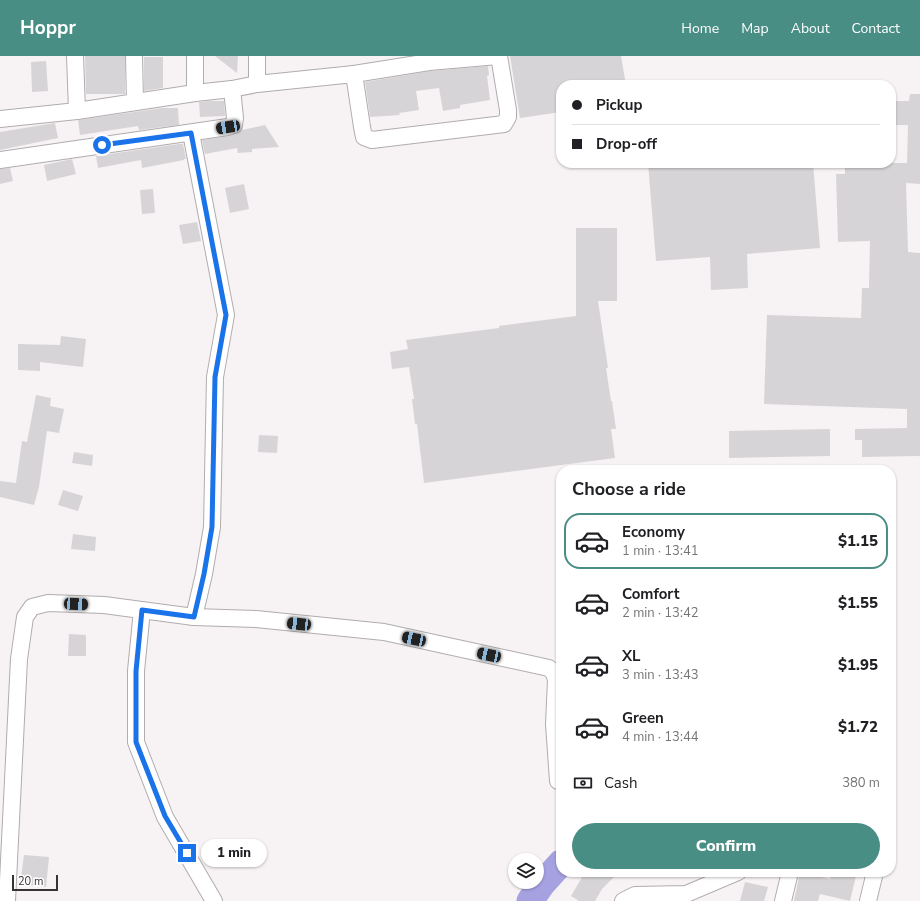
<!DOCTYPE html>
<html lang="en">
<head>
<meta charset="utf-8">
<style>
	body { margin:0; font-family:"Nunito Sans",sans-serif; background:#f2f2f2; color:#202124; height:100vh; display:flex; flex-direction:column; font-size:15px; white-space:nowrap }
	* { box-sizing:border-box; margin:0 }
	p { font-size:13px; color:#757577 }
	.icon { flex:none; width:22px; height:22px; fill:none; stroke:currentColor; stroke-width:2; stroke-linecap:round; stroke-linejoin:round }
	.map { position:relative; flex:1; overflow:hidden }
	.sheet { position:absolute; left:556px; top:409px; width:340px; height:412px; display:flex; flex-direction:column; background:#fff; border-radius:16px; box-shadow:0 1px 3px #0004 }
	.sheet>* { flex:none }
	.guide { position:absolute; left:556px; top:24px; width:340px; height:88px; border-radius:16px; box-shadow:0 1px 3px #0004; display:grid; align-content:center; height:88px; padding:0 16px; background:#fff }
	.controls { position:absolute; left:508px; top:797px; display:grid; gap:8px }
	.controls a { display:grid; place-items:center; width:36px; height:36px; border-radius:50%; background:#fff; box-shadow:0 1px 3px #0004; font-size:20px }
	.scale { position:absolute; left:12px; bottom:10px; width:46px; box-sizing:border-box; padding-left:4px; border:2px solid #353334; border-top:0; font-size:11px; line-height:14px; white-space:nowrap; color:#353334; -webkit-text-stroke:3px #fff; paint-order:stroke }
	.end { position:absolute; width:18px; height:18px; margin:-9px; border:5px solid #1a73e8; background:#fff; box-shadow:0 0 0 2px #fff }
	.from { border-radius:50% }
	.bubble { position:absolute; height:28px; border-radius:14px; background:#fff; box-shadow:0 1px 3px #0004; font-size:13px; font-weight:800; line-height:28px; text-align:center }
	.car { position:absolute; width:12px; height:24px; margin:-12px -6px; border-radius:5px; box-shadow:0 0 3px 1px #0007; background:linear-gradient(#222 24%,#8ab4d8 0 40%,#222 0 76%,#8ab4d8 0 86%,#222 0) }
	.guide b { display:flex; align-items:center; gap:14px; height:38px; font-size:15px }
	.guide b+b { border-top:1px solid #e0e0e0 }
	.guide i { width:10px; height:10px; background:#202124 }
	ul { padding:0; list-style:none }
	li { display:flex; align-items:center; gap:12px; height:56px; margin:0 8px 6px; padding:0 8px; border:2px solid transparent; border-radius:16px }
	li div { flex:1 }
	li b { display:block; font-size:15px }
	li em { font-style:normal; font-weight:800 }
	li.current { border-color:#498e84 }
	li>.icon { width:36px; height:36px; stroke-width:1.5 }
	h2 { padding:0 16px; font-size:18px; line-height:48px }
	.pay { display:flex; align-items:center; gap:10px; height:44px; padding:0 16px; font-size:15px }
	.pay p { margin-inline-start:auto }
	.button { display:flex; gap:8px; margin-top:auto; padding:8px 16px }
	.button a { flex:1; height:46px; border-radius:24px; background:#498e84; color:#fff; font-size:16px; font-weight:800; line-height:46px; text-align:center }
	header { display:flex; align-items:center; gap:24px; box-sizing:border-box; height:56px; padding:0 20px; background:#498e84; color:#fff }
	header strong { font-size:19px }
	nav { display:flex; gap:22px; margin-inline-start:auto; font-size:14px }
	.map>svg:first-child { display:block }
</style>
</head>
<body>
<header>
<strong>Hoppr</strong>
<nav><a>Home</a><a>Map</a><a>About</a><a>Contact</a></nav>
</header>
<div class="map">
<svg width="920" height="845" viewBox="0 0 920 845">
	<rect width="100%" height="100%" fill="#f7f2f4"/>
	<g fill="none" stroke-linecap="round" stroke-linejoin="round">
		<polyline stroke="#a6a2e2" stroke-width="27" points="530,845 542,828 561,807"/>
	</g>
	<g fill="#d7d4d8">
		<polygon points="85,0 125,0 125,38 86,38"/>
		<polygon points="215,0 238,0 237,17"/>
		<polygon points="510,0 621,0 626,29 561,29 561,56 520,62"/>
		<polygon points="144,1 163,1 163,32 144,35"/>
		<polygon points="46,5 48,35 32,36 31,6"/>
		<polygon points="488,10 489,19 487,20 490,44 460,49 460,52 443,55 439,32 416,35 419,54 399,57 400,59 370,61 365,26 430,15"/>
		<polygon points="910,38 920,38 920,128 906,127 908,196 920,197 920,400 862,401 862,384 855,384 855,373 907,372 907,353 764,348 767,259 861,262 862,232 869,232 870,185 838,186 836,118 845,118 845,107 907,107 908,69 892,69 893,45 909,45"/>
		<polygon points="208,45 224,45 225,60 200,61 199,46"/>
		<polygon points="162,52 178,52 179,69 139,74 138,70 80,79 78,64"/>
		<polygon points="55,67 58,82 0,94 0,76"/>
		<polygon points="265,69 279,91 252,93 252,96 238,97 237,92 205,98 202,84 231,80 237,78 242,74"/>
		<polygon points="179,88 183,88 186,103 184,103 184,104 142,112 141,104 98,112 96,100"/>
		<polygon points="72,103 76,118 47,125 44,109"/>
		<polygon points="648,107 813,107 820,192 747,198 748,232 711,234 710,201 656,205"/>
		<polygon points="10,112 13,125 0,128 0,113"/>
		<polygon points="244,128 249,153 230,157 225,132"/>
		<polygon points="153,133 155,157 142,158 140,134"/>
		<polygon points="197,166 201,185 183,188 179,169"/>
		<polygon points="576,172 617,172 617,245 598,245 608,312 606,312 611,345 612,345 616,373 611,373 615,402 424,427 417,368 415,368 412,343 414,343 409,311 392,313 390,296 408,293 406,284 499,272 499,270 576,260"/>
		<polygon points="61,280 86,283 83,311 40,306 40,315 18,314 18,288 60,289"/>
		<polygon points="36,339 51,342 50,350 64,353 59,377 47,375 39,431 34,449 0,441 0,425 16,427 22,385 27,386"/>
		<polygon points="830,373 830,400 729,402 729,375"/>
		<polygon points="259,379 278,380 277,397 258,396"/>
		<polygon points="74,396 93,399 92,410 72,407"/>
		<polygon points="63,434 83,440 78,455 58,449"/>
		<polygon points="73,478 96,481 95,495 71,493"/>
		<polygon points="69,578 86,579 86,600 68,600"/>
		<polygon points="24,799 49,801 46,831 20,828"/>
		<polygon points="585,816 619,816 602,833 595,845 579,845 571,840"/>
		<polygon points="800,816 830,823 832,816 857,816 850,845 820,838 818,845 794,845"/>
		<polygon points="745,826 768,831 764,845 740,845"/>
	</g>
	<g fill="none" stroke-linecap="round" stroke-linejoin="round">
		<g stroke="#b1acae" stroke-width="18">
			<g id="minor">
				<polyline points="75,0 77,55"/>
				<polyline points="134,0 135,46"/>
				<polyline points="195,0 195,37"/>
				<polyline points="257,0 257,28"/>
				<polyline points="354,18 429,6 498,0"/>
				<polyline points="0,63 77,55 195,37 232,33 257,28 354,18 362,71 364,81 372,84 504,68 508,61 508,54 499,0"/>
				<polyline points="0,104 228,71 234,69 235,62 232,33"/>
				<polyline points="142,554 136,615 136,686 165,761 214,845"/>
				<polyline points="194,561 256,563 384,576 549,612 554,617 556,624 554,668 558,725"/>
				<polyline points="7,845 19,603 25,561 32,551 48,547 104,549 194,561 204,518 212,471 215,321 226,259 191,77"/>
				<polyline points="623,845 635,839 686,838 738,816"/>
				<polyline points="783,845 790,816"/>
				<polyline points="868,845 875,816"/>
			</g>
		</g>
		<use href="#minor" stroke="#fff" stroke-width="16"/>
	</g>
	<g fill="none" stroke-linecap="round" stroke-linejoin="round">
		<polyline stroke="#1a73e8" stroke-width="5" points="102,89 191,77 226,259 215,321 212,471 204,518 194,561 142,554 136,615 136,686 165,760 187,797"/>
	</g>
</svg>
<div class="controls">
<a><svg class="icon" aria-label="layers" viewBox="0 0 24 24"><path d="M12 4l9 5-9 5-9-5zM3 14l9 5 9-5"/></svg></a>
</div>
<div class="scale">20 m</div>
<i class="end from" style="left:102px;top:89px"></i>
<i class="end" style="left:187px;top:797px"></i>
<div class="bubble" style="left:201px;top:783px;width:66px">1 min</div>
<i class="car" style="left:228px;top:71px;rotate:261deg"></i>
<i class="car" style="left:76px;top:548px;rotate:93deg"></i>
<i class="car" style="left:299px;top:568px;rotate:276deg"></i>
<i class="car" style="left:414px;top:583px;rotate:282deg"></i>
<i class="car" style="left:489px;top:599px;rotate:282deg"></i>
<div class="guide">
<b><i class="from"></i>Pickup</b>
<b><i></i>Drop-off</b>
</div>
<section class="sheet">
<h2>Choose a ride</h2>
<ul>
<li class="current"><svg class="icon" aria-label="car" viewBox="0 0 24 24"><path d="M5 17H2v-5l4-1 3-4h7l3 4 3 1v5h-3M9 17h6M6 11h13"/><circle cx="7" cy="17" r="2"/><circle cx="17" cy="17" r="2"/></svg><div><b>Economy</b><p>1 min · 13:41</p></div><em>$1.15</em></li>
<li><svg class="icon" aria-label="car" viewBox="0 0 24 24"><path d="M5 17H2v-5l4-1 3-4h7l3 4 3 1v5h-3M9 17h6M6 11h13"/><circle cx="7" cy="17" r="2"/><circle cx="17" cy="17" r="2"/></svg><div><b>Comfort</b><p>2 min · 13:42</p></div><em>$1.55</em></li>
<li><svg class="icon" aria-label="car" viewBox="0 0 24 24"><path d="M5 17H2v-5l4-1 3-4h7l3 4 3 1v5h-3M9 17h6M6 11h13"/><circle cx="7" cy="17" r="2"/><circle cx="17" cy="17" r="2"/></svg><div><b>XL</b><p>3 min · 13:43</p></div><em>$1.95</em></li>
<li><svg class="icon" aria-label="car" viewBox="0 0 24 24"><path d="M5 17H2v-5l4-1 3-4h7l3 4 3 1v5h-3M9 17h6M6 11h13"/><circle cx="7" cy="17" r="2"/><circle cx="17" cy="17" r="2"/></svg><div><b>Green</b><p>4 min · 13:44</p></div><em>$1.72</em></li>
</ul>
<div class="pay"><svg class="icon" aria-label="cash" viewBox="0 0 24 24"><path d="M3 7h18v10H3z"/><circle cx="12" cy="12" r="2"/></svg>Cash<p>380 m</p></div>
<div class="button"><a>Confirm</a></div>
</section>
</div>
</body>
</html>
